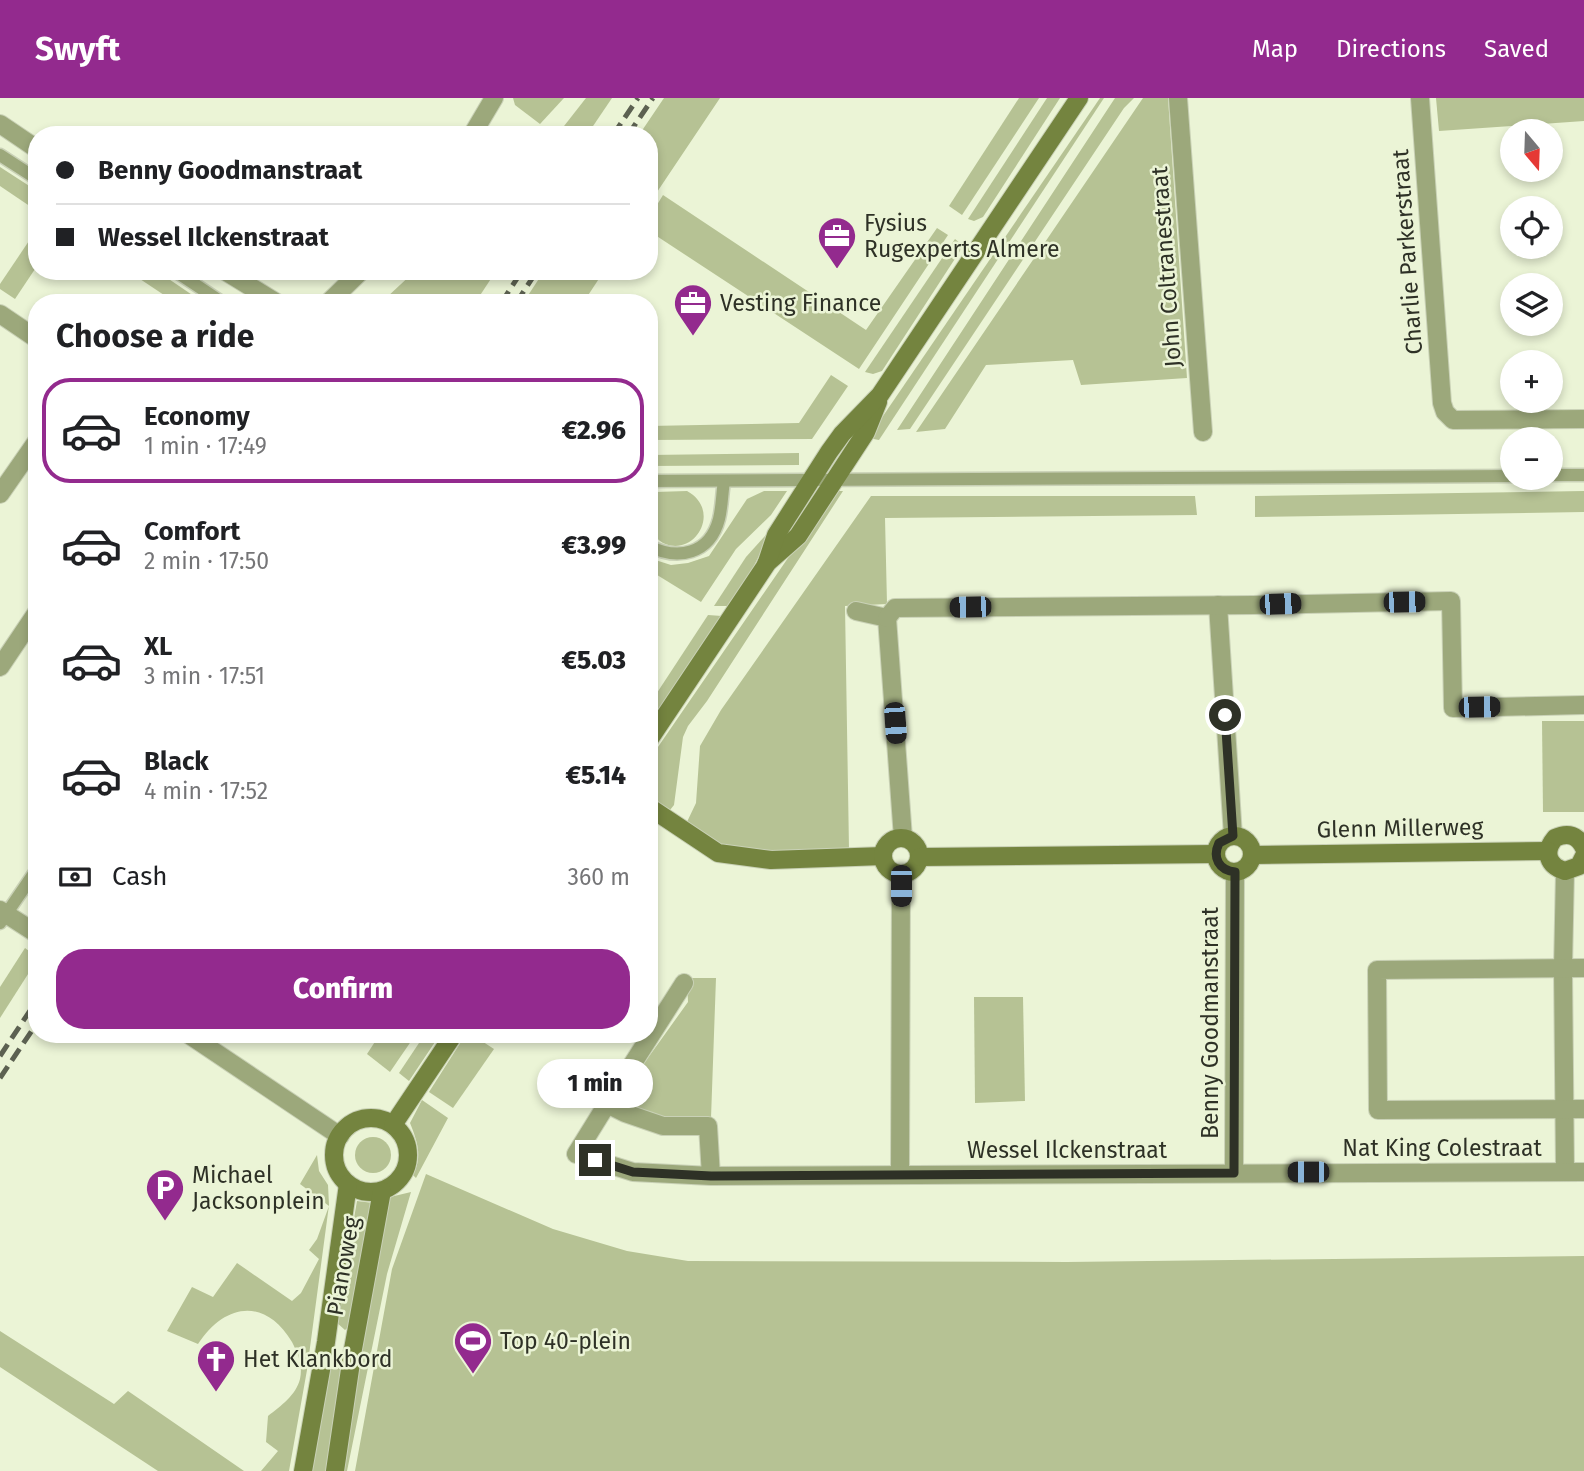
<!DOCTYPE html>
<html lang="en">
<head>
<meta charset="utf-8">
<style>
	body { margin:0; font-family:"Fira Sans",sans-serif; background:#f2f2f2; color:#202124; height:100vh; display:flex; flex-direction:column; font-size:26px; white-space:nowrap }
	* { box-sizing:border-box; margin:0 }
	p { font-size:23px; color:#757577 }
	.icon { flex:none; width:38px; height:38px; fill:none; stroke:currentColor; stroke-width:2; stroke-linecap:round; stroke-linejoin:round }
	.map { position:relative; flex:1; overflow:hidden }
	.side { position:absolute; left:28px; top:196px; width:630px; height:749px; display:flex; flex-direction:column; background:#fff; border-radius:28px; box-shadow:0 4px 10px #0003 }
	.side>* { flex:none }
	.guide { position:absolute; left:28px; top:28px; width:630px; height:154px; border-radius:28px; box-shadow:0 4px 10px #0003; display:grid; align-content:center; height:154px; padding:0 28px; background:#fff }
	.needle { width:46px; rotate:161deg }
	.tools { position:absolute; left:1500px; top:21px; display:grid; gap:14px }
	.tools a { display:grid; place-items:center; width:63px; height:63px; border-radius:50%; background:#fff; box-shadow:0 4px 10px #0003; font-size:35px }
	.end { position:absolute; width:32px; height:32px; margin:-16px; border:9px solid #2e3126; background:#fff; box-shadow:0 0 0 4px #fff }
	.from { border-radius:50% }
	.bubble { position:absolute; height:49px; border-radius:24px; background:#fff; box-shadow:0 4px 10px #0003; font-size:23px; font-weight:800; line-height:49px; text-align:center }
	.car { position:absolute; width:21px; height:42px; margin:-21px -10px; border-radius:9px; box-shadow:0 0 5px 2px #0007; background:linear-gradient(#222 24%,#8ab4d8 0 40%,#222 0 76%,#8ab4d8 0 86%,#222 0) }
	.guide b { display:flex; align-items:center; gap:24px; height:66px; font-size:26px }
	.guide b+b { border-top:2px solid #e0e0e0 }
	.guide i { width:18px; height:18px; background:#202124 }
	ul { padding:0; list-style:none }
	li { display:flex; align-items:center; gap:21px; height:105px; margin:0 14px 10px; padding:0 14px; border:4px solid transparent; border-radius:28px }
	li div { flex:1 }
	li b { display:block; font-size:26px }
	li em { font-style:normal; font-weight:800 }
	li.selected { border-color:#932a8e }
	li>.icon { width:63px; height:63px; stroke-width:1.5 }
	h2 { padding:0 28px; font-size:32px; line-height:84px }
	.pay { display:flex; align-items:center; gap:18px; height:77px; padding:0 28px; font-size:26px }
	.pay p { margin-inline-start:auto }
	.button { display:flex; gap:14px; margin-top:auto; padding:14px 28px }
	.button a { flex:1; height:80px; border-radius:28px; background:#932a8e; color:#fff; font-size:28px; font-weight:800; line-height:80px; text-align:center }
	header { display:flex; align-items:center; gap:42px; box-sizing:border-box; height:98px; padding:0 35px; background:#932a8e; color:#fff }
	header strong { font-size:33px }
	nav { display:flex; gap:38px; margin-inline-start:auto; font-size:24px }
	.map>svg:first-child { display:block }
</style>
</head>
<body>
<header>
<strong>Swyft</strong>
<nav><a>Map</a><a>Directions</a><a>Saved</a></nav>
</header>
<div class="map">
<svg width="1584" height="1373" viewBox="0 0 1584 1373">
	<rect width="100%" height="100%" fill="#ebf4d6"/>
	<g fill="#b6c294">
		<polygon points="513,0 564,0 540,26 515,7"/>
		<polygon points="586,0 612,0 587,37 557,37"/>
		<polygon points="664,0 720,0 649,106 649,37 639,37"/>
		<polygon points="1019,0 1039,0 962,117 949,108"/>
		<polygon points="1047,0 1060,0 983,119 974,123 968,121"/>
		<polygon points="1100,0 1104,0 879,342 868,340"/>
		<polygon points="1115,0 1134,0 1124,10 910,331 897,332"/>
		<polygon points="1143,0 1168,0 1187,280 1081,287 1073,262 986,267 945,331 916,334"/>
		<polygon points="1436,0 1584,0 1584,23 1439,33"/>
		<polygon points="0,69 37,93 37,113 0,88"/>
		<polygon points="663,97 866,232 937,130 948,137 859,271 649,133 649,120"/>
		<polygon points="37,131 37,168 15,201 0,191 0,186"/>
		<polygon points="955,141 961,146 960,153 882,273 873,276 865,274"/>
		<polygon points="128,173 157,173 204,205 176,205"/>
		<polygon points="415,173 496,173 475,205 391,205 386,200"/>
		<polygon points="544,173 604,173 583,205 523,205"/>
		<polygon points="831,277 848,288 812,341 649,342 649,328 799,325"/>
		<polygon points="799,355 799,367 649,368 649,357"/>
		<path d="M687 393C723 413 694 460 663 445 658 442 654 437 650 434L649 401 655 394Z"/>
		<polygon points="764,393 787,393 771,417 736,451 701,504 649,472 649,460 671,467 688,465 709,458 747,401"/>
		<polygon points="834,393 843,393 707,603 688,628 683,639 674,707 670,712 649,699 649,662"/>
		<polygon points="1584,393 1584,414 1255,419 1255,398"/>
		<path d="M871 398H1195L1197 417 885 420 887 506 845 508 849 751C817 752 757 758 729 750 713 745 700 734 686 726L696 705 700 648 721 612Z"/>
		<polygon points="773,429 751,474 729,508 714,508 746,459"/>
		<polygon points="708,517 722,518 649,627 649,607"/>
		<polygon points="1542,623 1584,623 1584,714 1543,714"/>
		<polygon points="25,850 37,859 37,862 0,920 0,889"/>
		<polygon points="687,880 716,880 711,1020 665,1021 620,1007 622,996 688,904"/>
		<polygon points="974,899 1023,899 1025,1003 975,1005"/>
		<polygon points="380,936 416,936 390,974 367,956"/>
		<polygon points="425,936 438,936 437,941 409,983 399,975"/>
		<polygon points="466,936 471,936 494,951 453,1010 429,994"/>
		<path d="M422 1002 448 1020 416 1080 413 1077C423 1058 417 1043 410 1025Z"/>
		<circle cx="373" cy="1057" r="18"/>
		<path d="M317 1057 319 1073 328 1087 329 1107 307 1272 289 1373H261L278 1353 266 1344 268 1318C281 1308 296 1297 300 1281 303 1267 298 1256 292 1244 265 1199 225 1205 198 1246L167 1233 192 1189 213 1199 237 1165 292 1203 301 1195 319 1161 309 1152 317 1141 329 1108 300 1086Z"/>
		<polygon points="426,1076 553,1131 627,1153 688,1163 1067,1164 1584,1158 1584,1373 355,1373 392,1171"/>
		<polygon points="411,1094 387,1176 347,1373 339,1373 386,1100"/>
		<polygon points="357,1103 373,1105 351,1227 345,1232 336,1224"/>
		<polygon points="0,1233 114,1306 128,1293 244,1373 158,1373 0,1269"/>
		<polygon points="337,1266 342,1269 327,1373 312,1373 330,1267"/>
	</g>
	<g fill="none" stroke-linecap="round" stroke-linejoin="round">
		<g stroke="#c9d1b6" stroke-width="15">
			<g id="lane">
				<polyline points="0,57 37,81"/>
				<polyline points="175,173 223,205"/>
				<polyline points="1550,377 1584,377"/>
				<polyline points="649,383 1512,378"/>
				<path d="M649 448C678 463 710 456 719 421 722 409 722 396 724 383"/>
				<polyline points="0,825 37,771"/>
			</g>
		</g>
		<g stroke="#c9d1b6" stroke-width="20">
			<g id="street">
				<polyline points="1178,0 1203,334"/>
				<polyline points="1420,0 1442,305 1445,314 1453,322 1584,321"/>
				<polyline points="0,26 37,51"/>
				<polyline points="472,37 494,0"/>
				<polyline points="225,173 277,205"/>
				<polyline points="328,205 361,173"/>
				<polyline points="0,216 37,241"/>
				<polyline points="0,396 37,343"/>
				<polyline points="1218,507 1233,738"/>
				<polyline points="856,513 887,520 903,740"/>
				<polyline points="887,520 895,510 1253,507 1451,503 1453,610 1584,607"/>
				<polyline points="0,569 37,514"/>
				<polyline points="1565,773 1563,870 1565,1074"/>
				<polyline points="0,812 37,836"/>
				<polyline points="1584,870 1377,872 1378,1012 1584,1011"/>
				<polyline points="188,936 340,1038"/>
				<polyline points="607,1006 684,885"/>
				<polyline points="1234,1075 1235,774"/>
				<polyline points="900,1077 901,776"/>
				<polyline points="711,1078 708,1028 663,1028 625,1015 607,1006 576,1056 633,1074 711,1078 1584,1074"/>
			</g>
		</g>
		<g stroke="#c9d1b6" stroke-width="20">
			<g id="secondary">
				<polyline points="766,466 798,438 866,334 878,304"/>
				<polyline points="649,642 766,467 776,437 829,354 842,336 880,297 1079,0"/>
				<polyline points="649,709 718,755 771,762 883,758"/>
				<circle cx="1234" cy="756" r="18"/>
				<circle cx="901" cy="758" r="18"/>
				<path d="M1584 750C1578 737 1568 734 1555 740 1543 754 1548 768 1565 773L1579 768 1584 758"/>
				<polyline points="1252,757 1548,753"/>
				<polyline points="920,759 1216,756"/>
				<circle cx="371" cy="1057" r="37"/>
				<polyline points="393,1027 454,936"/>
				<polyline points="303,1373 326,1244 348,1086"/>
				<polyline points="335,1373 353,1251 382,1093"/>
			</g>
		</g>
		<use href="#lane" stroke="#9ca87b" stroke-width="12"/>
		<use href="#street" stroke="#9ca87b" stroke-width="18"/>
		<use href="#secondary" stroke="#74843f" stroke-width="18"/>
		<g stroke="#5c6151" stroke-width="5" stroke-dasharray="14 7" stroke-linecap="butt">
			<polyline points="613,37 638,0"/>
			<polyline points="628,37 653,0"/>
			<polyline points="501,205 522,173"/>
			<polyline points="516,205 537,173"/>
			<polyline points="0,958 37,902"/>
			<polyline points="0,980 37,925"/>
		</g>
	</g>
	<g fill="none" stroke-linecap="round" stroke-linejoin="round">
		<path stroke="#2e3126" stroke-width="9" d="M595 1062 633 1074 711 1078 1234 1075 1235 774C1219 772 1212 760 1219 745L1233 738 1225 617"/>
	</g>
	<defs>
		<g id="office-pin" transform="scale(2.0125)"><path d="M0 17L-7.5 6A9.5 9.5 0 1 1 7.5 6Z" fill="#932a8e" stroke="#ebf4d6"/><path d="M-6-3h4V-5.5h4V-3h4V5H-6ZM-1-4.5V-3h2v-1.5ZM-6 0V1H6V0Z" fill="#fff"/></g>
		<g id="parking-pin" transform="scale(2.0125)"><path d="M0 17L-7.5 6A9.5 9.5 0 1 1 7.5 6Z" fill="#932a8e" stroke="#ebf4d6"/><path d="M-3.5-5.5H1a3.5 3.5 0 0 1 0 7H-1V5.5H-3.5ZM-1-3.4V-.6H.8a1.4 1.4 0 0 0 0-2.8Z" fill="#fff"/></g>
		<g id="stadium-pin" transform="scale(2.0125)"><path d="M0 17L-7.5 6A9.5 9.5 0 1 1 7.5 6Z" fill="#932a8e" stroke="#ebf4d6"/><path d="M0-5a6.5 5 0 1 0 0 10a6.5 5 0 1 0 0-10ZM-3.5-1.8h7v3.6h-7Z" fill="#fff"/></g>
		<g id="church-pin" transform="scale(2.0125)"><path d="M0 17L-7.5 6A9.5 9.5 0 1 1 7.5 6Z" fill="#932a8e" stroke="#ebf4d6"/><path d="M-1.2-6h2.4v3.5h3.3v2.4h-3.3V6h-2.4V-.1h-3.3v-2.4h3.3Z" fill="#fff"/></g>
	</defs>
	<g fill-rule="evenodd">
		<use href="#office-pin" x="837" y="138"/>
		<use href="#office-pin" x="693" y="205"/>
		<use href="#parking-pin" x="165" y="1090"/>
		<use href="#stadium-pin" x="473" y="1243"/>
		<use href="#church-pin" x="216" y="1261"/>
	</g>
	<g text-anchor="middle" stroke-width="5" stroke-linejoin="round" paint-order="stroke">
		<g font-size="23" fill="#2e3126" stroke="#ebf4d6" text-anchor="start">
			<text x="864" y="133">Fysius<tspan x="864" dy="26">Rugexperts Almere</tspan></text>
			<text x="720" y="213">Vesting Finance</text>
			<text x="192" y="1085">Michael<tspan x="192" dy="26">Jacksonplein</tspan></text>
			<text x="500" y="1251">Top 40-plein</text>
			<text x="243" y="1269">Het Klankbord</text>
		</g>
		<g font-size="23" fill="#2e3126" stroke="#ebf4d6">
			<text transform="translate(1407 154) rotate(-94)" y="8">Charlie Parkerstraat</text>
			<text transform="translate(1166 169) rotate(-94)" y="8">John Coltranestraat</text>
			<text transform="translate(1400 730) rotate(-1)" y="8">Glenn Millerweg</text>
			<text transform="translate(1210 925) rotate(-90)" y="8">Benny Goodmanstraat</text>
			<text x="1442" y="1058">Nat King Colestraat</text>
			<text x="1067" y="1060">Wessel Ilckenstraat</text>
			<text transform="translate(343 1168) rotate(-80)" y="8">Pianoweg</text>
		</g>
	</g>
</svg>
<div class="tools">
<a><svg class="needle" viewBox="-14 -14 28 28"><path d="M0-13l5 13h-10z" fill="#e53935"/><path d="M0 13l5-13h-10z" fill="#757577"/></svg></a>
<a><svg class="icon" aria-label="locate" viewBox="0 0 24 24"><circle cx="12" cy="12" r="6"/><path d="M12 2v4M12 18v4M2 12h4M18 12h4"/></svg></a>
<a><svg class="icon" aria-label="layers" viewBox="0 0 24 24"><path d="M12 4l9 5-9 5-9-5zM3 14l9 5 9-5"/></svg></a>
<a>+</a>
<a>−</a>
</div>
<i class="end from" style="left:1225px;top:617px"></i>
<i class="end" style="left:595px;top:1062px"></i>
<div class="bubble" style="left:537px;top:961px;width:116px">1 min</div>
<i class="car" style="left:1404px;top:504px;rotate:89deg"></i>
<i class="car" style="left:1280px;top:506px;rotate:88deg"></i>
<i class="car" style="left:970px;top:509px;rotate:269deg"></i>
<i class="car" style="left:1479px;top:609px;rotate:89deg"></i>
<i class="car" style="left:895px;top:625px;rotate:176deg"></i>
<i class="car" style="left:901px;top:788px;rotate:180deg"></i>
<i class="car" style="left:1308px;top:1074px;rotate:270deg"></i>
<div class="guide">
<b><i class="from"></i>Benny Goodmanstraat</b>
<b><i></i>Wessel Ilckenstraat</b>
</div>
<section class="side">
<h2>Choose a ride</h2>
<ul>
<li class="selected"><svg class="icon" aria-label="car" viewBox="0 0 24 24"><path d="M5 17H2v-5l4-1 3-4h7l3 4 3 1v5h-3M9 17h6M6 11h13"/><circle cx="7" cy="17" r="2"/><circle cx="17" cy="17" r="2"/></svg><div><b>Economy</b><p>1 min · 17:49</p></div><em>€2.96</em></li>
<li><svg class="icon" aria-label="car" viewBox="0 0 24 24"><path d="M5 17H2v-5l4-1 3-4h7l3 4 3 1v5h-3M9 17h6M6 11h13"/><circle cx="7" cy="17" r="2"/><circle cx="17" cy="17" r="2"/></svg><div><b>Comfort</b><p>2 min · 17:50</p></div><em>€3.99</em></li>
<li><svg class="icon" aria-label="car" viewBox="0 0 24 24"><path d="M5 17H2v-5l4-1 3-4h7l3 4 3 1v5h-3M9 17h6M6 11h13"/><circle cx="7" cy="17" r="2"/><circle cx="17" cy="17" r="2"/></svg><div><b>XL</b><p>3 min · 17:51</p></div><em>€5.03</em></li>
<li><svg class="icon" aria-label="car" viewBox="0 0 24 24"><path d="M5 17H2v-5l4-1 3-4h7l3 4 3 1v5h-3M9 17h6M6 11h13"/><circle cx="7" cy="17" r="2"/><circle cx="17" cy="17" r="2"/></svg><div><b>Black</b><p>4 min · 17:52</p></div><em>€5.14</em></li>
</ul>
<div class="pay"><svg class="icon" aria-label="cash" viewBox="0 0 24 24"><path d="M3 7h18v10H3z"/><circle cx="12" cy="12" r="2"/></svg>Cash<p>360 m</p></div>
<div class="button"><a>Confirm</a></div>
</section>
</div>
</body>
</html>
